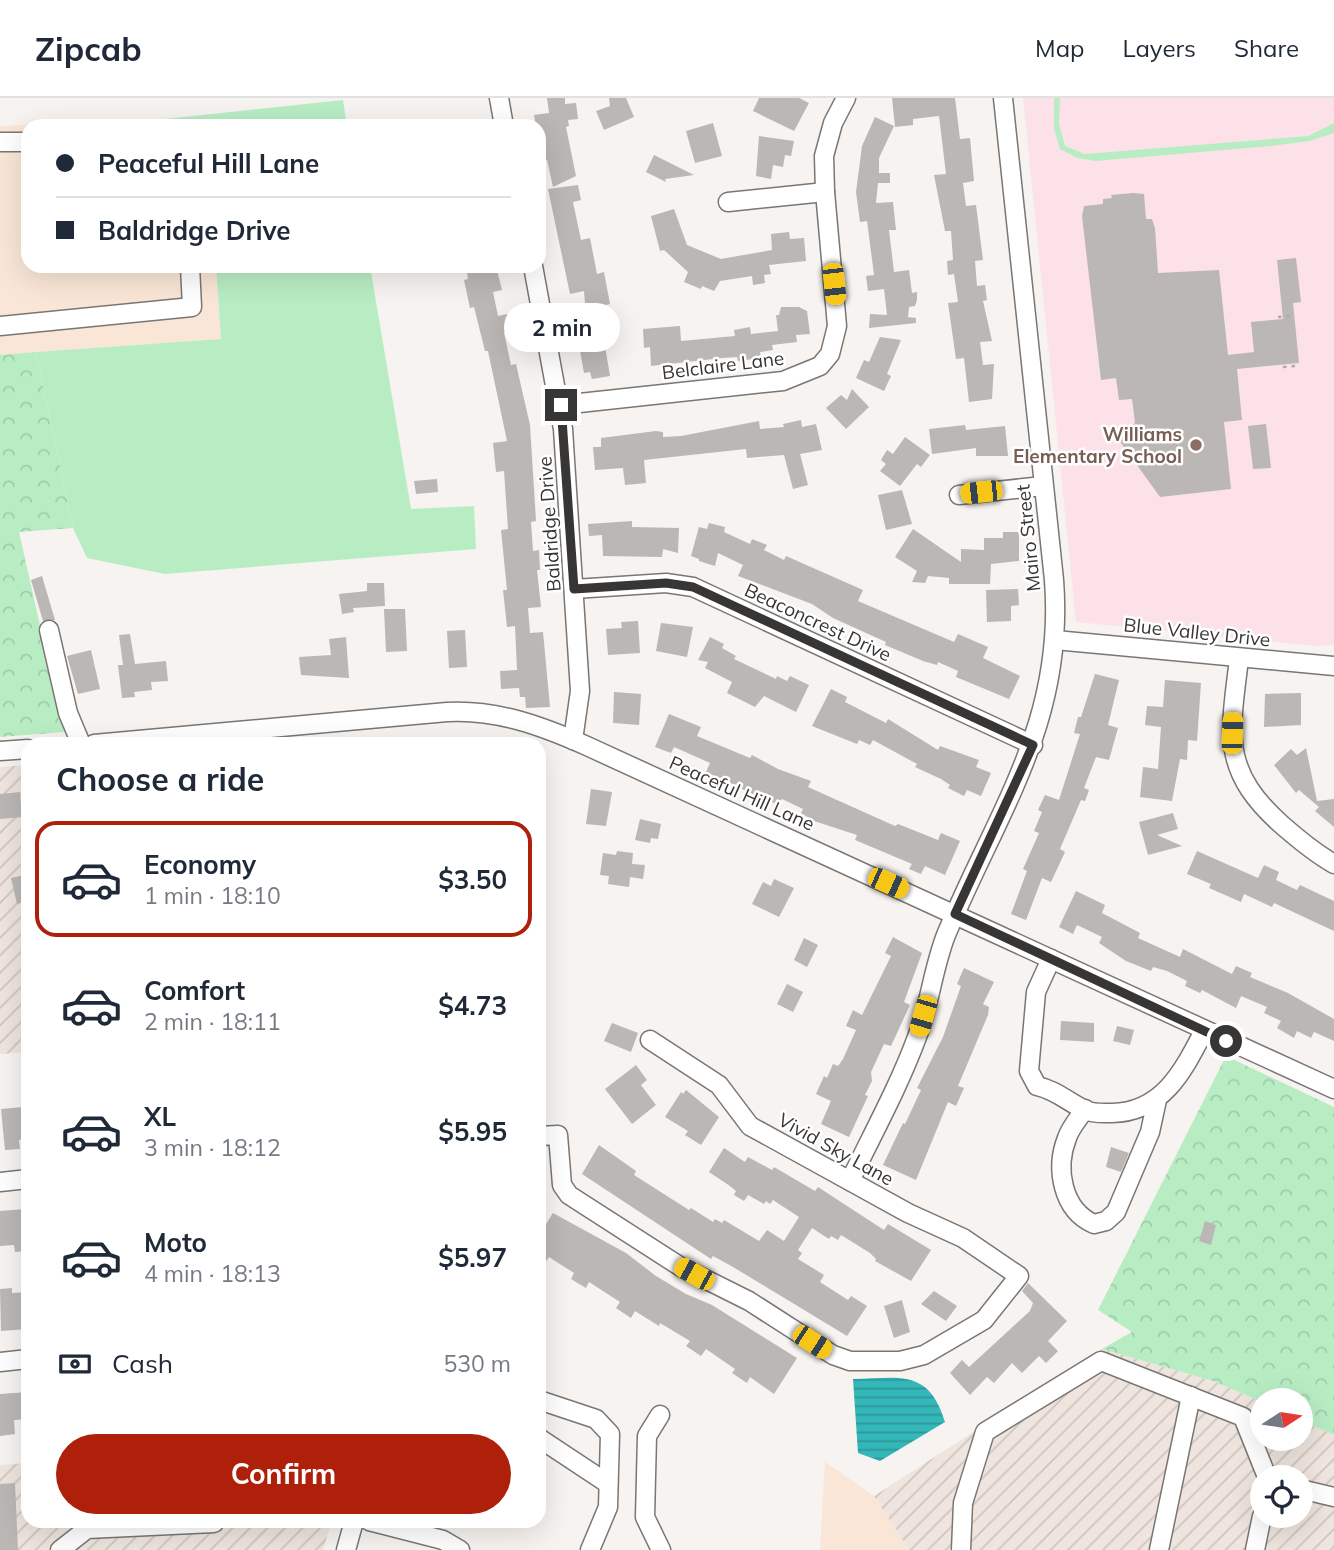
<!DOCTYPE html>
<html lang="en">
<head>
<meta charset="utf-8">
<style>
	body { margin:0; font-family:Mulish,sans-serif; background:#f6f6f7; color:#1f2937; height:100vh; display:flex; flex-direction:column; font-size:26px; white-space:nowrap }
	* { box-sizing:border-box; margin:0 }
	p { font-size:23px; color:#747a83 }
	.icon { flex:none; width:38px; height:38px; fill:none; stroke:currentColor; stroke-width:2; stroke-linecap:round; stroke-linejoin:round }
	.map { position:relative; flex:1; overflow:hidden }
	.side { position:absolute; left:21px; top:639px; width:525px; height:791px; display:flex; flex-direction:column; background:#fff; border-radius:21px; box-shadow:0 7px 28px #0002 }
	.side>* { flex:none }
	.banner { position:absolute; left:21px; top:21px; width:525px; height:154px; border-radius:21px; box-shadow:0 7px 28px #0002; display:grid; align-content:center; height:154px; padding:0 35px; background:#fff }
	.needle { width:46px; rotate:78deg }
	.buttons { position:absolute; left:1250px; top:1290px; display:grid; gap:14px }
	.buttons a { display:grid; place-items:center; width:63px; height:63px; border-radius:50%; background:#fff; box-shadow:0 7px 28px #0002; font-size:35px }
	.end { position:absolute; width:32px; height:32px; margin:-16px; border:9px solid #383635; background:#fff; box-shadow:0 0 0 4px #fff }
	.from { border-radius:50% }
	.bubble { position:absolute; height:49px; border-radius:24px; background:#fff; box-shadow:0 7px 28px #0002; font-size:23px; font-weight:700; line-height:49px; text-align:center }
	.car { position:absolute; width:21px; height:42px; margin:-21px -10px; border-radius:9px; box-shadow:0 0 5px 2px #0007; background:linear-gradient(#f5c518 24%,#345 0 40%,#f5c518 0 76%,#345 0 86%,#f5c518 0) }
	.banner b { display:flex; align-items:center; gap:24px; height:66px; font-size:26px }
	.banner b+b { border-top:2px solid #e0e1e3 }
	.banner i { width:18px; height:18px; background:#1f2937 }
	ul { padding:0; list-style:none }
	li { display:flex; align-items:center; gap:21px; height:116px; margin:0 14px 10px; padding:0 21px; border:4px solid transparent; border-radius:21px }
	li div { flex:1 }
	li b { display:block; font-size:26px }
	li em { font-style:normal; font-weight:700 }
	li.active { border-color:#af200b }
	li>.icon { width:63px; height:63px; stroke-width:1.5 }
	h2 { padding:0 35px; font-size:32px; line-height:84px }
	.pay { display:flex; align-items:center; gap:18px; height:77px; padding:0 35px; font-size:26px }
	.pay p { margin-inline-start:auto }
	.action { display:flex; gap:14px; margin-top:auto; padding:14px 35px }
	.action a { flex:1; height:80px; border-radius:42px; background:#af200b; color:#fff; font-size:28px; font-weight:700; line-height:80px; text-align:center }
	header { display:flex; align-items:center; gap:42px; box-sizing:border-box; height:98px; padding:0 35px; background:#fff; border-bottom:2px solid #e0e1e3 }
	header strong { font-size:33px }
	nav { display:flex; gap:38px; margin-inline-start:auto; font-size:24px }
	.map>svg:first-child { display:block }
</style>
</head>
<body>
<header>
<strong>Zipcab</strong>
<nav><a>Map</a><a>Layers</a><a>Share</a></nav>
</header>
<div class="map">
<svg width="1334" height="1452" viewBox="0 0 1334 1452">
	<defs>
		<pattern id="industrial-furrows" width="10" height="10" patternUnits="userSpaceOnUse" patternTransform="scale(1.75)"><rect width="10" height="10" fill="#efe5de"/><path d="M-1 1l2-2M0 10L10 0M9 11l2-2" fill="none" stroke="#cec5bf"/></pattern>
		<pattern id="forest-crowns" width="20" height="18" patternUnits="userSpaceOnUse" patternTransform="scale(1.75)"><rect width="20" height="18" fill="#b8edc4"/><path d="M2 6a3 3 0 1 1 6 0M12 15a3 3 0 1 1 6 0" fill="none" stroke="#9fcca9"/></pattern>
		<pattern id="water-rules" width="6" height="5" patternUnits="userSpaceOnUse" patternTransform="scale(1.75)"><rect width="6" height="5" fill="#34b7b9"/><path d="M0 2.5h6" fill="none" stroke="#2d9697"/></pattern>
	</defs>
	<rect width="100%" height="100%" fill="#f6f3f0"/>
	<g fill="#f9e6d6">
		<polygon points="165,21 165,28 28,28 28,168 216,168 221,241 0,257 0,28"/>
		<polygon points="825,1364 874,1398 909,1452 820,1452"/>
	</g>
	<g fill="url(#industrial-furrows)" fill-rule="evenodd">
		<polygon points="28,667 28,954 0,956 0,669"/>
		<path d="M1102 1251 1213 1283 1262 1304V1340H1300V1322L1334 1337V1452H909L874 1398ZM1262 1379H1300V1418H1262Z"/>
		<polygon points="28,1365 28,1423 332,1423 323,1452 0,1452 0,1367"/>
	</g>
	<polygon fill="#fce2e8" points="1023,0 1334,0 1334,547 1316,548 1076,524"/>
	<g fill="#b8edc4">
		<polygon points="1054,0 1060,0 1059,26 1065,48 1085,56 1308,38 1334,25 1334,35 1310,43 1271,48 1096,63 1077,60 1060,51 1054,31"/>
		<polygon points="343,2 347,28 165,28 165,21"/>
		<polygon points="216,168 370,168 411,411 474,408 476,451 165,476 87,460 73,430 36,254 221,241"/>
	</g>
	<g fill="url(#forest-crowns)">
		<polygon points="36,254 73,430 19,434 64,634 0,639 0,257"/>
		<polygon points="1226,958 1334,1009 1334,1337 1300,1322 1300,1302 1262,1304 1213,1283 1102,1251 1132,1234 1098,1212"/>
	</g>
	<path fill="url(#water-rules)" d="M853 1281C901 1280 929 1271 945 1324L880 1363 858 1355Z"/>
	<g fill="#bab7b4">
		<polygon points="547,0 565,0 565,6 576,5 578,21 568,22 569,28 566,29 576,78 553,89 547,62 543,63 539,28 536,28 534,17 549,15"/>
		<polygon points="609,0 626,0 634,19 604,32 596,13 610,8"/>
		<polygon points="759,0 799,0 809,5 794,33 753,13"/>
		<polygon points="892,0 955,0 960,41 970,40 974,83 963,85 966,108 976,107 983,162 975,163 977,188 985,187 987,202 983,203 992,243 980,244 983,267 994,266 992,301 969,304 964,260 956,261 948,205 958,204 954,176 948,177 947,163 953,162 951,133 945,133 934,77 946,76 939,18 913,21 913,27 895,29"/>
		<polygon points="875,19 894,28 879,60 879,75 890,75 890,85 878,85 876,105 893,104 896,132 889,132 894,174 909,172 912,195 917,194 917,202 915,208 909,209 908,219 916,220 916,225 869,230 870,216 887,217 884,191 868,193 866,178 874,177 867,123 860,124 856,94 862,48"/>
		<polygon points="713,25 722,58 695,65 686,33"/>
		<polygon points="759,38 794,43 791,58 785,57 783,69 773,67 771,81 756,78"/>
		<polygon points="654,57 694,77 665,81 666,84 646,74"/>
		<polygon points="578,87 581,102 573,104 581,142 590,140 597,176 604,174 610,206 602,208 605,223 601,224 610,278 592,281 590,274 584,275 574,219 586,217 584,193 570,196 548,91"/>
		<polygon points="1133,95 1144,96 1146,121 1152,121 1155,130 1158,175 1219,172 1228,257 1254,254 1251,224 1283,221 1277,162 1296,160 1301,204 1293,205 1299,265 1237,271 1242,322 1224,324 1231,391 1160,399 1116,338 1135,325 1132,301 1119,302 1116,280 1101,282 1082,118 1084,108 1103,106 1103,101 1112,100 1111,97"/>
		<polygon points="674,111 687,147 721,161 772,152 771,136 789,134 790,141 804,140 806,163 769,167 771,176 764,177 765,185 753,187 752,178 720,183 714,193 702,188 701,191 684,184 688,174 664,152 660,153 651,118"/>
		<polygon points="466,168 496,168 502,192 493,194 498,218 507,216 511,233 504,235 511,267 516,266 530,327 536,423 531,424 533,453 539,452 540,472 537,472 541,509 528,510 530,535 543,534 550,609 526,610 525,599 520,599 519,590 501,591 500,573 517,572 515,528 507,529 503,492 507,492 501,432 508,431 504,373 496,374 493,345 507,343 488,253 485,253 474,209 470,210 464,182 468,181"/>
		<polygon points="781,209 799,209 807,213 810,236 796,237 797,244 772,247 773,252 760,254 761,260 738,263 737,259 722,260 651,268 650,249 644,250 643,231 680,228 681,243 735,238 734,232 750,229 751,236 778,233 776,217 779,217"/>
		<polygon points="880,239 901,242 887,276 891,278 884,293 856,280 864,262 869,264"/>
		<polygon points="852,291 869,309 846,331 826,310 841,297 847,302"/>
		<polygon points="801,322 802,329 816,326 822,352 800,356 808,387 793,391 784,357 747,360 746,351 644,362 646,385 625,387 623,370 595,372 593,349 601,349 601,340 656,333 663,334 663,339 681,338 759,323 760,331 784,329 783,326"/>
		<polygon points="1266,326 1271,370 1253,371 1248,328"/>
		<polygon points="965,327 966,332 1005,328 1008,358 976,358 976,350 932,356 929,331"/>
		<polygon points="905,339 930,357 921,369 917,366 900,388 880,373 886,366 881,362 887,352 893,356"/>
		<polygon points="437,381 438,394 416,396 414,383"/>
		<polygon points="902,392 912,426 886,432 878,397"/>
		<polygon points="632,423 632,429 679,430 678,455 663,451 662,459 603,458 602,437 589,438 588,426"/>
		<polygon points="709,425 725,429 724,434 750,446 752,441 767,447 764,452 784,462 786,458 863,492 858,503 954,544 958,536 988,549 983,560 1020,578 1009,601 956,579 958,573 938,564 937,567 923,563 885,547 886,544 833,520 812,506 738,478 743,467 718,455 715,468 699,463 699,461 691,458 699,429 707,431"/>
		<polygon points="913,431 961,464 961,451 984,452 984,440 1003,440 1003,434 1019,434 1019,463 991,466 990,486 949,486 949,480 928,478 925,485 912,484 917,473 895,459"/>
		<polygon points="42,478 55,522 43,523 31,482"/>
		<polygon points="367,485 384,485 385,508 353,510 354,514 342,516 339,496 367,493"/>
		<polygon points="1018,491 1019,507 1011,508 1011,523 987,524 986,492"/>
		<polygon points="384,511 405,511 407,553 386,554"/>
		<polygon points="638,523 640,555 608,557 606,531 622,530 621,524"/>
		<polygon points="661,525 693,529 687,559 656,553"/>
		<polygon points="465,532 467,569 449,570 447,533"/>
		<polygon points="130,536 135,566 166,563 168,583 151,584 152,592 134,594 135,599 122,600 118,567 123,567 119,537"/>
		<polygon points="346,539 349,580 301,577 299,559 331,557 329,541"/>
		<polygon points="710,539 724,546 722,550 736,558 734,561 776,581 777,578 787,583 790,578 809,587 796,614 764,598 755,609 727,595 732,584 705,570 708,564 698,562"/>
		<polygon points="91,552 100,591 78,596 67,558"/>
		<polygon points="1095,576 1119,582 1108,627 1118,630 1109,662 1096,659 1084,690 1089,692 1085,703 1081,702 1060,751 1065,754 1051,784 1042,780 1026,822 1011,816 1027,773 1023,771 1039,735 1034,733 1042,714 1038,712 1045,697 1059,702 1080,636 1074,635 1078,619 1081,619"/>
		<polygon points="1165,582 1201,585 1197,643 1188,642 1187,662 1180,661 1172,703 1140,699 1143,669 1158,671 1161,629 1145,627 1147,608 1163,609"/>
		<polygon points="831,591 847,599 845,604 886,625 888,621 938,652 940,648 979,662 976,669 991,675 981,698 967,692 964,698 948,690 950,687 941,681 915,669 917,666 873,642 870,647 859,642 857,646 812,628"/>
		<polygon points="614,594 641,596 639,627 613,625"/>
		<polygon points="1301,595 1301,627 1264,629 1265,596"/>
		<polygon points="669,616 701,629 697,638 750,660 752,657 778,671 811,683 808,689 895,728 898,726 938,742 941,735 960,743 945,777 925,768 921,776 909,771 912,766 855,742 857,737 814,723 801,715 803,711 782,701 779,707 759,699 706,674 710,665 674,649 671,655 655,649"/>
		<polygon points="1306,650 1317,703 1334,701 1334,729 1315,713 1319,709 1299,692 1296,695 1274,667 1291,651 1297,657"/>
		<polygon points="591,691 612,694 606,728 586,726"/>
		<polygon points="20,694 22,719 0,721 0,696"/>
		<polygon points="1173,715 1178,731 1157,737 1182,748 1148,757 1139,724"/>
		<polygon points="640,721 661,726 658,741 651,740 650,745 635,742"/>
		<polygon points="617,753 633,755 632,766 645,767 643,781 630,779 629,789 608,786 609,778 600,777 603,755 616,757"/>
		<polygon points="1197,753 1258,780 1264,767 1279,774 1276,782 1297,792 1300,787 1334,803 1334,833 1274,805 1272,809 1244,796 1241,804 1209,790 1211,786 1187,776"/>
		<polygon points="24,777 28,803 17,806 11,780"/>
		<polygon points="774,781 794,790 779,819 752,806 763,784 771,788"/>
		<polygon points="1076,793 1105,807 1102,815 1140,835 1138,840 1180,859 1183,851 1232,876 1236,868 1252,875 1250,879 1288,895 1334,921 1334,943 1314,934 1311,940 1297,933 1294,940 1277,930 1281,923 1264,915 1267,909 1241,898 1236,910 1202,892 1200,895 1185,888 1187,883 1167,873 1153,869 1151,873 1126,863 1099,845 1102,839 1077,827 1073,836 1059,829"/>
		<polygon points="893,839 922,855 904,904 910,907 891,948 884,946 871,974 872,983 865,997 868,998 849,1039 821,1026 831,1003 816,996 824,978 827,980 833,966 838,968 843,961 856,932 846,928 853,912 862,917 891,858 885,855"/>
		<polygon points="804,840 818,847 807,869 794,862"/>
		<polygon points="964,870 994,884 983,906 989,909 988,917 958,988 964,990 956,1008 948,1004 916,1082 883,1067 903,1025 905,1026 921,992 917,990 943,939 961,888 957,886"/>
		<polygon points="787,886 803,894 793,914 777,906"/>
		<polygon points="1061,923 1094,925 1094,944 1060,942"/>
		<polygon points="612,925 638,935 631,954 604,943"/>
		<polygon points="1117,928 1134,932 1130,947 1113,943"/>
		<polygon points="636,967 647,982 641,987 656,1007 632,1026 605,991"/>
		<polygon points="686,992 719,1019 701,1047 685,1037 688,1033 665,1019 681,994 683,996"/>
		<polygon points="23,1009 25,1041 19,1042 20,1051 5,1052 1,1011"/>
		<polygon points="599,1047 636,1073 634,1077 689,1112 691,1110 713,1124 715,1121 722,1125 724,1122 759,1143 767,1132 784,1143 799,1119 773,1102 770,1106 766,1103 764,1106 748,1097 744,1103 734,1097 736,1093 730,1088 709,1074 724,1050 745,1064 748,1059 772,1072 774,1069 815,1093 818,1089 884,1132 888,1126 931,1152 911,1183 875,1163 876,1161 870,1155 841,1137 838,1142 831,1138 829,1141 812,1130 798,1152 802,1155 798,1161 824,1177 820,1184 848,1202 851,1198 867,1208 847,1238 733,1169 713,1158 711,1161 582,1076"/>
		<polygon points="1111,1049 1129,1055 1121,1074 1106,1069"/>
		<polygon points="25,1111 28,1153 15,1154 14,1147 0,1148 0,1113"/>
		<polygon points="553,1115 626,1155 656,1178 686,1196 712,1207 797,1260 774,1296 750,1279 747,1285 732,1275 735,1271 706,1251 701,1258 686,1248 690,1243 660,1225 659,1228 635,1213 631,1220 616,1210 620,1204 589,1184 586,1190 571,1181 574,1175 549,1159 539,1174 539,1137"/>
		<polygon points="1205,1123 1216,1127 1211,1147 1199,1143"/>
		<polygon points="1028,1185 1067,1223 1048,1243 1058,1253 1046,1265 1039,1258 1022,1275 1012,1265 994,1285 987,1279 970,1297 950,1275 962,1262 969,1269 1030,1213 1033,1205 1022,1193"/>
		<polygon points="12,1190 12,1195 28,1194 28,1231 1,1233 0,1191"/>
		<polygon points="934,1193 957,1208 946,1223 921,1206"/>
		<polygon points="902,1202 910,1234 894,1240 884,1208"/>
		<polygon points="28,1294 28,1321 14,1322 15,1336 0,1338 0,1296"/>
		<polygon points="15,1385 18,1452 0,1452 0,1386"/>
	</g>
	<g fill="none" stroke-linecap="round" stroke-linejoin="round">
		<g stroke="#797673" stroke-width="21">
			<g id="minor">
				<polyline points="499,0 504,28"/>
				<polyline points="0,44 28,44"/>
				<polyline points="728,104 825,94"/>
				<polyline points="533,168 563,331 580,593 573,642"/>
				<polyline points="0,228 192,209 190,168"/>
				<polyline points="561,307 783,283 820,268 830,256 837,228 825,94 824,58 833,25 846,0"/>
				<polyline points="959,397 1043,388"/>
				<polyline points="574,491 666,485 693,489 1033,647"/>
				<polyline points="49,532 68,615 81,646"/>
				<polyline points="1055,542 1334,568"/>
				<path d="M1239 561C1230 636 1220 672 1282 727 1298 741 1315 755 1334 766"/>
				<path d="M94 646 447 614C496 611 542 628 587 648L1334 991"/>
				<polyline points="0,653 28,651"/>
				<path d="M1051 861 1036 894 1029 973 1037 988C1056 992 1068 1004 1085 1012 1094 1016 1103 1015 1112 1015 1163 1014 1183 973 1204 933"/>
				<path d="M1085 1011C1079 1020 1070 1030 1067 1040 1055 1070 1062 1112 1094 1126L1106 1123 1116 1114 1150 1034 1157 1002"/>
				<polyline points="539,1038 558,1037 562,1087 569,1097 681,1169 749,1203 833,1257 850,1263 900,1263 924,1257 984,1222 1019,1178 963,1140 908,1115 750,1028 719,987 650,942"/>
				<path d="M850 1083C873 1035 899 988 917 939 930 906 933 870 946 837 998 712 1065 624 1054 482L1003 0"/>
				<polyline points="0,1084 28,1081"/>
				<polyline points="0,1264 28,1261"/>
				<polyline points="539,1302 596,1321 610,1336 608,1409 590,1452"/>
				<polyline points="660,1317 647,1338 645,1419 661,1452"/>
				<polyline points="539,1340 607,1385"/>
				<polyline points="1300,1391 1334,1399"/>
				<polyline points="369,1423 443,1442 460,1452"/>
				<polyline points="60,1452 87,1431 214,1425"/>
				<polyline points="346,1452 354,1423"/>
				<polyline points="961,1452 963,1405 985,1334 1101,1263 1243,1319 1267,1379"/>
				<polyline points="1159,1452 1191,1298"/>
				<polyline points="1255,1452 1262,1418"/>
			</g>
		</g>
		<g stroke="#aeaca9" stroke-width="2.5" stroke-dasharray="3.5 5" stroke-linecap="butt">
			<polyline points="1278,219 1291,218"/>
			<polyline points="1283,269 1296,268"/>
		</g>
		<use href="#minor" stroke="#fff" stroke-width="18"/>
	</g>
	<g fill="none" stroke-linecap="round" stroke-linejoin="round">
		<polyline stroke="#383635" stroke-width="9" points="561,307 574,491 666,485 693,489 1033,647 955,816 1226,943"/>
	</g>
	<circle fill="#8d6e63" stroke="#fff" stroke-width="2.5" cx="1196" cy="347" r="7"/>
	<g text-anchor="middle" stroke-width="5" stroke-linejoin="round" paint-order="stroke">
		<g font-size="19" fill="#383635" stroke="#fff">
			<text transform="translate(723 267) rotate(-7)" y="7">Belclaire Lane</text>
			<text transform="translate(549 426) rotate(-94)" y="7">Baldridge Drive</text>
			<text transform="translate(1028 440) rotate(-96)" y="7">Mairo Street</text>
			<text transform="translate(818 524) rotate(25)" y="7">Beaconcrest Drive</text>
			<text transform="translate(1197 534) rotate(6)" y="7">Blue Valley Drive</text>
			<text transform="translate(742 695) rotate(24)" y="7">Peaceful Hill Lane</text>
			<text transform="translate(836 1051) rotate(29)" y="7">Vivid Sky Lane</text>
		</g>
		<g font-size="19" font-weight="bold" fill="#785e54" stroke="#fff" text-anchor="end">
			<text x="1182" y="343">Williams<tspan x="1182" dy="22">Elementary School</tspan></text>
		</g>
	</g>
</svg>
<div class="buttons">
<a><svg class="needle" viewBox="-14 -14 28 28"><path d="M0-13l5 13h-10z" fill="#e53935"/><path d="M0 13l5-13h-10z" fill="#747a83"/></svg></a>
<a><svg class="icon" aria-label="locate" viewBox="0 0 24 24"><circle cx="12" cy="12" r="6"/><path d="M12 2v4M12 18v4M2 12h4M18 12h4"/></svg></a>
</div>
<i class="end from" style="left:1226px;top:943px"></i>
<i class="end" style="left:561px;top:307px"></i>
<div class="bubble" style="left:504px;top:205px;width:116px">2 min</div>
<i class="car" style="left:834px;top:186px;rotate:174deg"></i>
<i class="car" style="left:981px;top:394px;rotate:264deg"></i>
<i class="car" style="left:1232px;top:635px;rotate:2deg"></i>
<i class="car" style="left:888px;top:785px;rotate:114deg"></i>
<i class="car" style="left:923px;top:918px;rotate:196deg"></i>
<i class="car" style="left:694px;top:1176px;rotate:299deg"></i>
<i class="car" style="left:812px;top:1244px;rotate:123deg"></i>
<div class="banner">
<b><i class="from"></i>Peaceful Hill Lane</b>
<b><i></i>Baldridge Drive</b>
</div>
<section class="side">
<h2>Choose a ride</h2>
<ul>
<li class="active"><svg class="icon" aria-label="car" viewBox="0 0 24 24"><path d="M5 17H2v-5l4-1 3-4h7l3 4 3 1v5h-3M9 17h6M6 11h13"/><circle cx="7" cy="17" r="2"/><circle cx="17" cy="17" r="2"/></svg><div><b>Economy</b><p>1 min · 18:10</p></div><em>$3.50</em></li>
<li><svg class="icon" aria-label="car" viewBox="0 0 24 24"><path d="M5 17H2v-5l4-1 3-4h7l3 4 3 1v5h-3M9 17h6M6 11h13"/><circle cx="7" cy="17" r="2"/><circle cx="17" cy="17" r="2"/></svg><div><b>Comfort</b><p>2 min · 18:11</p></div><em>$4.73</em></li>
<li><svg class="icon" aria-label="car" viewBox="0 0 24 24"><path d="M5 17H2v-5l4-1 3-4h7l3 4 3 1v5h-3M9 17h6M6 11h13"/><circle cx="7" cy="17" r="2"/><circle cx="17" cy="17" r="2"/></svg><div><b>XL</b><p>3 min · 18:12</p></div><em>$5.95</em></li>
<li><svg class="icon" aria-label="car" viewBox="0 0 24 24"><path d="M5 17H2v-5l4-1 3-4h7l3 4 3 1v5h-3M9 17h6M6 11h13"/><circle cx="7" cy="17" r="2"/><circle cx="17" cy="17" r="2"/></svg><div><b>Moto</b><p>4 min · 18:13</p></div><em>$5.97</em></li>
</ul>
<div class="pay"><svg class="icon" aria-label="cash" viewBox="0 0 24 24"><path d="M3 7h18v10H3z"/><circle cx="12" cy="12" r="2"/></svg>Cash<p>530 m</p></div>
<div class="action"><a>Confirm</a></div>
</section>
</div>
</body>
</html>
